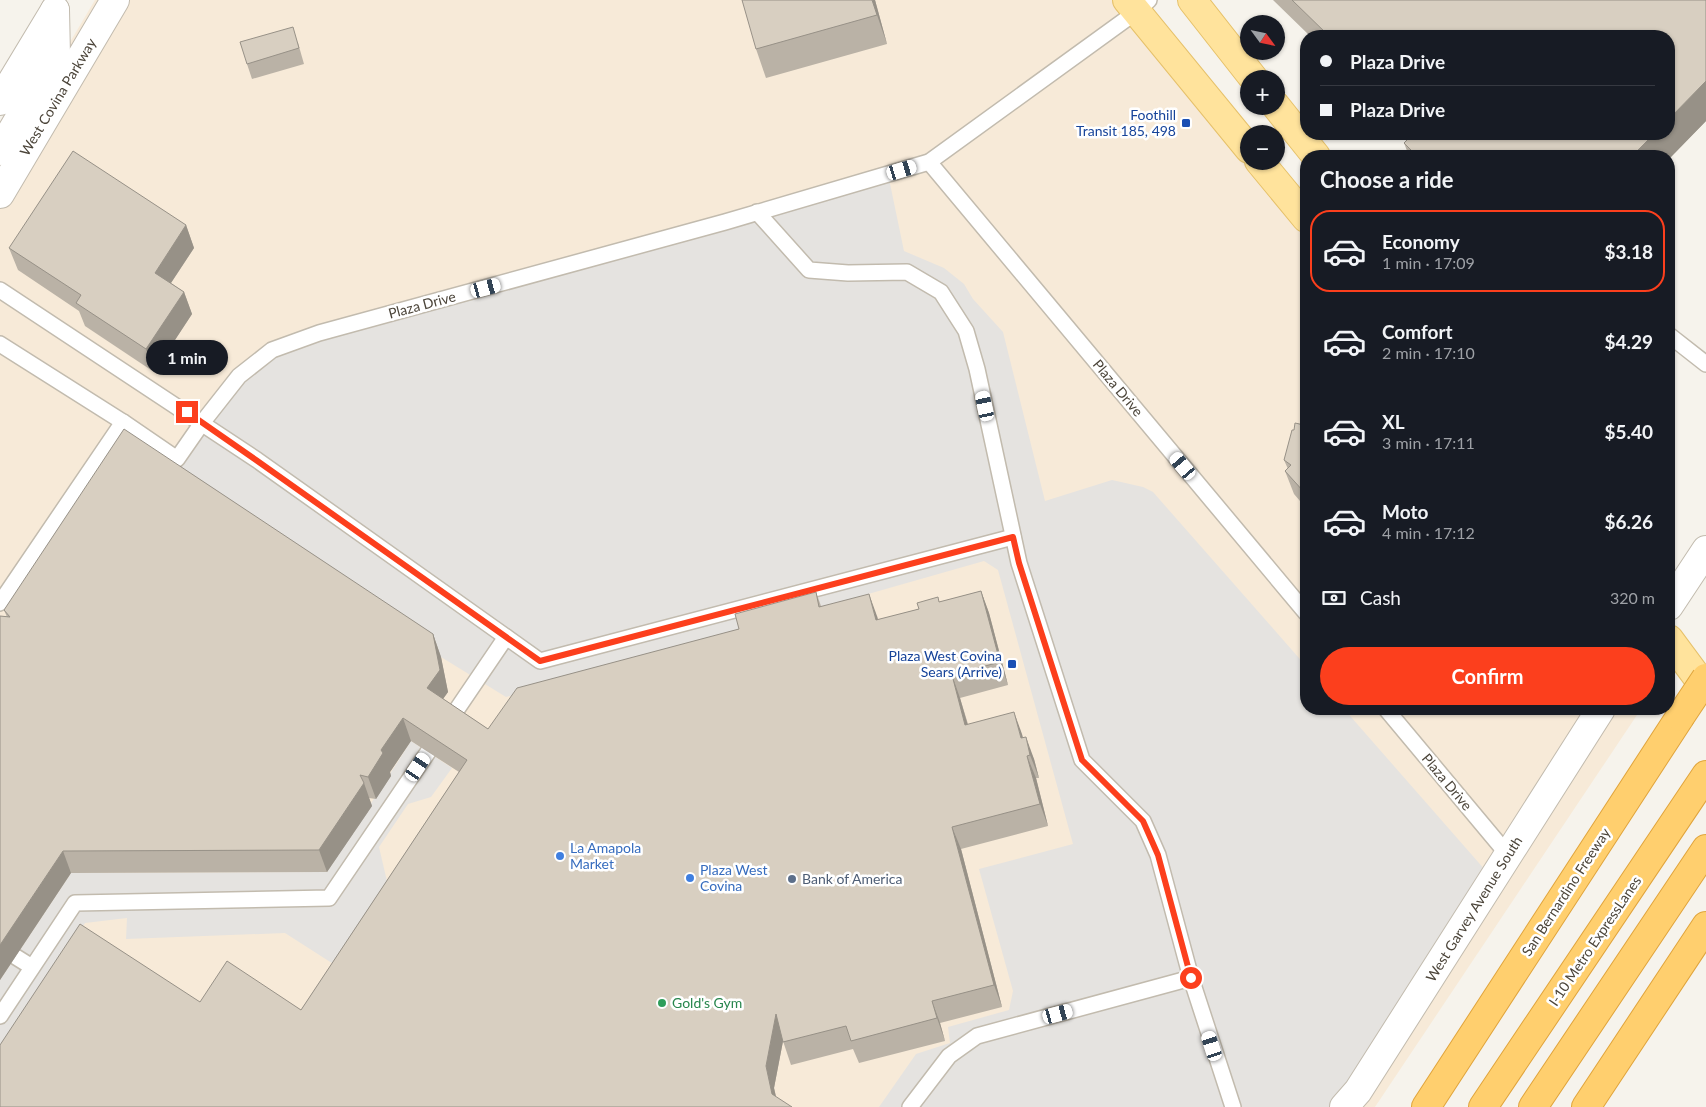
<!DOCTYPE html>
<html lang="en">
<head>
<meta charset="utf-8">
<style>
	body { margin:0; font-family:Lato,sans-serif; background:#242831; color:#f1f3f6; height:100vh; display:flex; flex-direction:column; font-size:19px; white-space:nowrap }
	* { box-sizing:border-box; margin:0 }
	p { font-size:16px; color:#9ea1a6 }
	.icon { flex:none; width:28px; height:28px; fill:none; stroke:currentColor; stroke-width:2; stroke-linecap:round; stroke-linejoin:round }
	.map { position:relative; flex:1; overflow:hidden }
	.sheet { position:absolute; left:1300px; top:150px; width:375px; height:565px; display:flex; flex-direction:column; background:#171b24; border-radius:20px; box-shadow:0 1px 4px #0004 }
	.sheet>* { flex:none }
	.guide { position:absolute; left:1300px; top:30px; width:375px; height:110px; border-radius:20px; box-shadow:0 1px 4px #0004; display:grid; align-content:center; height:110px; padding:0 20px; background:#171b24 }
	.needle { width:32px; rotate:123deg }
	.tools { position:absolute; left:1240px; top:15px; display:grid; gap:10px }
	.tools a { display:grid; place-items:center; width:45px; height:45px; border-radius:50%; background:#171b24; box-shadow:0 1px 4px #0004; font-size:25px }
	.end { position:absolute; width:22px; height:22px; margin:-11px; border:6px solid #fc3f1d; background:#fff; box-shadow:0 0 0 2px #fff }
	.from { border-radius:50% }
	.bubble { position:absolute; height:35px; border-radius:18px; background:#171b24; box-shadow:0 1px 4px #0004; font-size:16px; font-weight:700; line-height:35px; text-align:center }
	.car { position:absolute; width:15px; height:30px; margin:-15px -8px; border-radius:6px; box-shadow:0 0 4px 1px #0007; background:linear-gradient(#fff 24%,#345 0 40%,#fff 0 76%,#345 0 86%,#fff 0) }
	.guide b { display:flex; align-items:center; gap:18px; height:48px; font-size:19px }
	.guide b+b { border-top:1px solid #363941 }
	.guide i { width:12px; height:12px; background:#f1f3f6 }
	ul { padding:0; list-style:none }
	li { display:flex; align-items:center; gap:15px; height:82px; margin:0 10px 8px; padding:0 10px; border:2px solid transparent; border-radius:20px }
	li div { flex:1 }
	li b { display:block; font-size:19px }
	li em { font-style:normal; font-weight:700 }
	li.active { border-color:#fc3f1d }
	li>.icon { width:45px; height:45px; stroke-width:1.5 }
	h2 { padding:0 20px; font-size:22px; line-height:60px }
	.pay { display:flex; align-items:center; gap:12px; height:55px; padding:0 20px; font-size:19px }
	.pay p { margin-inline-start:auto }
	.cta { display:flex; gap:10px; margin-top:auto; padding:10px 20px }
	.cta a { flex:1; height:58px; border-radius:30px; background:#fc3f1d; color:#fff; font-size:20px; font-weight:700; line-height:58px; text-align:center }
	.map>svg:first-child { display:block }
</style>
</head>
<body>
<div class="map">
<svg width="1706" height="1107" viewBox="0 0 1706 1107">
	<rect width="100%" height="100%" fill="#f6f3ec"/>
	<polygon fill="#f7ead8" points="95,0 1127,0 1306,216 1306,709 1641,709 1375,1107 0,1107 0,160"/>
	<g fill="#e5e3e0">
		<polygon points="888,174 904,251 944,268 964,284 973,299 1003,332 1045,501 1112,480 1143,487 1153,492 1306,666 1306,709 1344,709 1493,879 1344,1107 879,1107 916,1054 950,1043 948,1027 1009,1010 1013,991 979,869 1073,844 998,570 984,561 506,697 441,657 167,474 202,423 272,350"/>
		<polygon points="411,741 452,768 431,797 408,804 379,847 393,907 349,974 285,933 126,939 127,918 85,923 0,1050 0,980 71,873 327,872"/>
	</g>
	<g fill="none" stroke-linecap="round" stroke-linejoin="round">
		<g stroke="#c2bbae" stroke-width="18">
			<g id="service">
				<polyline points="929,162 1306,613"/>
				<polyline points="757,212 809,270 848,273 907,272 941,292 966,331 977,369 1019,563 1082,760 1143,821 1158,855 1191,978 1233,1107"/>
				<polyline points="0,290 257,460 540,661 1013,537"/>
				<polyline points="1669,335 1706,364"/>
				<polyline points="0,344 123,422 177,459 202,423 239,376 272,350 319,333 725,222 929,162 1136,12 1149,0"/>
				<polyline points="0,603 123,422"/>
				<polyline points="1386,709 1508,855"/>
				<polyline points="16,957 32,967"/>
				<polyline points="0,1016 75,903 329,898 506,637"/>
				<polyline points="910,1107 949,1056 977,1036 1191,978"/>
			</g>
		</g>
		<g stroke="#c2bbae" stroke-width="30">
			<g id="minor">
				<polyline points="1669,606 1706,550"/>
				<polyline points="1344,1107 1358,1091 1601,709"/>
			</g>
		</g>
		<g stroke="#c2bbae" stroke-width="30">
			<g id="tertiary">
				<polyline points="0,101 55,10"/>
				<polyline points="0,151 56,56 55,10"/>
				<polyline points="0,194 115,0"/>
			</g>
		</g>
		<g stroke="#e6c16a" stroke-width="30">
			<g id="primary">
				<polyline points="1127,0 1249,149"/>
				<polyline points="1192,0 1254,79"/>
				<polyline points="1276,106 1316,156"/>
				<polyline points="1259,161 1306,218"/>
				<polyline points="1669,639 1706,689"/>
			</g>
		</g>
		<g stroke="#e0a43c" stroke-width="30">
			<g id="motorway">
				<polyline points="1426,1107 1680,717"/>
				<polyline points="1483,1107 1706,775"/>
				<polyline points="1533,1107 1706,849"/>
				<polyline points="1586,1107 1706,926"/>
			</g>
		</g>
		<use href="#service" stroke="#fff" stroke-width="15"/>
		<use href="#minor" stroke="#fff" stroke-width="28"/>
		<use href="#tertiary" stroke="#fff" stroke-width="28"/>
		<use href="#primary" stroke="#ffe39c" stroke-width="28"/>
		<use href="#motorway" stroke="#ffcf6e" stroke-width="28"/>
		<g stroke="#e0a43c" stroke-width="30" stroke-linecap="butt">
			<polyline id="motorway-bridge" points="1680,717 1706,678"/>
		</g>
		<use href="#motorway-bridge" stroke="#ffcf6e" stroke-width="28"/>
	</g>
	<g fill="#bab2a6">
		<polygon points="875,0 887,44 766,78 756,49"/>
		<polygon points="1273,0 1706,0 1706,121 1669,159 1669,156 1409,156 1404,143 1411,135 1410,134 1669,134 1669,36 1310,36"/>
		<polygon points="298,43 304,64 252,79 247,64"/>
		<polygon points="186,225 194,248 171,283 184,292 192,314 154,372 85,326 79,311 18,270 9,248"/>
		<polygon points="1306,421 1306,508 1294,494 1285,471 1288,469 1284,460 1294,430 1304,425"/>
		<polygon points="981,591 989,613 1008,685 960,698 968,724 1023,738 1034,759 1039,778 1036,778 1048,826 961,849 1002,1007 940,1023 945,1041 859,1063 853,1049 791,1065 783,1041 774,1088 776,1096 200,1002 301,1010 459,772 411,741 390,772 391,776 376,799 369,798 372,806 327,872 71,873 0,980 0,616 7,617 4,610 433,634 441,657 448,692 443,699 488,729 739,629 816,592 821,606 877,616 878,620 919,609 940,602"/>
	</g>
	<g fill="#979187">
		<polygon points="872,0 875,0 887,44 877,15"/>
		<polygon points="1706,81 1706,121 1669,159 1669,156 1632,156 1654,134 1669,134 1669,119"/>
		<polygon points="186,225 194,248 163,295 155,273"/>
		<polygon points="184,292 192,314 154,372 146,349"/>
		<polygon points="981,591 989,613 1008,685 1000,662"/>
		<polygon points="869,594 877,616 884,643 876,620"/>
		<polygon points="433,634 441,657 448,692 435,710 427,688"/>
		<polygon points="952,675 960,698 974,747 965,725"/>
		<polygon points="1014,712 1022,734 1028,756 1021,738"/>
		<polygon points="403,718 411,741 390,772 391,776 376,799 368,777 381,750"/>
		<polygon points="1026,737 1034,759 1039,778 1030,755"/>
		<polygon points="1027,756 1036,778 1048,826 1040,804"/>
		<polygon points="364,783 372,806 327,872 319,850"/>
		<polygon points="952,827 961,849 1002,1007 994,985"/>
		<polygon points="63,851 71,873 0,980 0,945"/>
		<polygon points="932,1001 940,1023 945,1041 937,1018"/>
		<polygon points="776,1014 784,1036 774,1088 778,1107 772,1094 766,1066"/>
	</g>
	<g fill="#d8cfc1" stroke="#979187">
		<polygon points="742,0 872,0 877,15 756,49"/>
		<polygon points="1292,0 1706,0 1706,81 1669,119 1669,36 1329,36"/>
		<polygon points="293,27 299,48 247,64 240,42"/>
		<polygon points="1413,134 1654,134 1632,156 1417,156 1404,143"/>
		<polygon points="73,151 186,225 155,273 184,292 146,349 76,303 81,295 9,248"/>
		<polygon points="1306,421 1306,490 1304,492 1285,471 1291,465 1284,460 1292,430 1294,430 1295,423 1304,425"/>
		<polygon points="124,429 433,634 440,670 427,688 488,729 517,688 739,629 735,614 816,592 819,607 869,594 876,620 919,609 917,603 938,597 939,602 981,591 1000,662 952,675 965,725 1014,712 1021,738 1026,737 1030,755 1027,756 1040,804 952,827 994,985 932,1001 937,1018 851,1041 846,1026 783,1042 776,1014 766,1066 772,1094 792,1107 0,1107 0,1045 80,924 200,1002 227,961 301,1010 467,760 403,718 381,750 383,753 368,777 360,775 364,783 319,850 63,851 0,945 0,616 10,617 4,610"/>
	</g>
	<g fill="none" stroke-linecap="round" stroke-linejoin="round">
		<polyline stroke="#fc3f1d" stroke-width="6" points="187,412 256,460 540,661 1013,537 1019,563 1082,760 1143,821 1158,855 1191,978"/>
	</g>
	<g fill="#1a4fb4" stroke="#fff" stroke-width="2">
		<rect x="1181" y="118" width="10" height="10" rx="2.5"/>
		<rect x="1007" y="659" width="10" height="10" rx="2.5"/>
	</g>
	<g fill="#3f7fe0" stroke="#fff" stroke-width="2">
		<circle cx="560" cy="856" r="5"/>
		<circle cx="690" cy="878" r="5"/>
	</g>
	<circle fill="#5c6f8a" stroke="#fff" stroke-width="2" cx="792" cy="879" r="5"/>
	<circle fill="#2e9e5b" stroke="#fff" stroke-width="2" cx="662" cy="1003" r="5"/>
	<g text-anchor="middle" stroke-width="5" stroke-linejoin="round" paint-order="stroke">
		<g font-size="14" fill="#4b4439" stroke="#fff">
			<text transform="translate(58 97) rotate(-59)" y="5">West Covina Parkway</text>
			<text transform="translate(422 305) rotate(-15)" y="5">Plaza Drive</text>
			<text transform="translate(1118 388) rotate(50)" y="5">Plaza Drive</text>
			<text transform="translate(1447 782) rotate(50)" y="5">Plaza Drive</text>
			<text transform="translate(1566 892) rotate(-57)" y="5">San Bernardino Freeway</text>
			<text transform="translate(1474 909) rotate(-58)" y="5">West Garvey Avenue South</text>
			<text transform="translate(1595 941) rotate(-56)" y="5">I-10 Metro ExpressLanes</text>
		</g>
		<g font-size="14" fill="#164399" stroke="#fff" text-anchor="end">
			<text x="1176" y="120">Foothill<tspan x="1176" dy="16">Transit 185, 498</tspan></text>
			<text x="1002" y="661">Plaza West Covina<tspan x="1002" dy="16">Sears (Arrive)</tspan></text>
		</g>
		<g font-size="14" fill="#366cbe" stroke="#fff" text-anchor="start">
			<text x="570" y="853">La Amapola<tspan x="570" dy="16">Market</tspan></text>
			<text x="700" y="875">Plaza West<tspan x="700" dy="16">Covina</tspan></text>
		</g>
		<g font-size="14" fill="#4e5e75" stroke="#fff" text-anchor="start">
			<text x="802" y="884">Bank of America</text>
		</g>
		<g font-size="14" fill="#27864d" stroke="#fff" text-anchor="start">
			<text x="672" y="1008">Gold's Gym</text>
		</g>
	</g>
</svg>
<div class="tools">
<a><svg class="needle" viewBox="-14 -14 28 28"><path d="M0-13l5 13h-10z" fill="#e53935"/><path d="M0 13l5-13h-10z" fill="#9ea1a6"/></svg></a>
<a>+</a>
<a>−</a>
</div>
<i class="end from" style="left:1191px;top:978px"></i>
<i class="end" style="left:187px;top:412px"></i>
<div class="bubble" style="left:146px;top:340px;width:82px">1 min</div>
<i class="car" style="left:902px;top:170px;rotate:73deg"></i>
<i class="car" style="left:486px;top:288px;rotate:75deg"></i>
<i class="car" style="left:985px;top:406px;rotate:348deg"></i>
<i class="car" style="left:1183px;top:466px;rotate:320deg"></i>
<i class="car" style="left:418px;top:767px;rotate:34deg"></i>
<i class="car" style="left:1058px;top:1014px;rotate:75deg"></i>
<i class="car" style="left:1212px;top:1046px;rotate:342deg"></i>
<div class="guide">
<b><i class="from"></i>Plaza Drive</b>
<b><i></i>Plaza Drive</b>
</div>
<section class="sheet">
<h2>Choose a ride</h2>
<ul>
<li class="active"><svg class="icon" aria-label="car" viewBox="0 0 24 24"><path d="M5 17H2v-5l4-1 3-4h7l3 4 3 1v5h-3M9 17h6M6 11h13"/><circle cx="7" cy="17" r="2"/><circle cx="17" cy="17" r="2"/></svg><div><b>Economy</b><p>1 min · 17:09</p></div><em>$3.18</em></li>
<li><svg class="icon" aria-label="car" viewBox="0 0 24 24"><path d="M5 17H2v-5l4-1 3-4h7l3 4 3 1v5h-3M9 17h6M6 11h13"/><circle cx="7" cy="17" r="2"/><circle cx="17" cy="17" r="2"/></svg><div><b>Comfort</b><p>2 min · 17:10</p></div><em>$4.29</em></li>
<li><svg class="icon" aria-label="car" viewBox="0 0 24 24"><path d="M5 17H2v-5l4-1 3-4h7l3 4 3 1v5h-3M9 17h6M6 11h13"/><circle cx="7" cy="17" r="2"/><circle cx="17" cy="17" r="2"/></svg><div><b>XL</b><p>3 min · 17:11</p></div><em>$5.40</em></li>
<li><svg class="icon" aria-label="car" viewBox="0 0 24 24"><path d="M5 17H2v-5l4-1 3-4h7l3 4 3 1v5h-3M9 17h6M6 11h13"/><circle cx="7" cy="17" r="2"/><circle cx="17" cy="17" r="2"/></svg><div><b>Moto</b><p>4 min · 17:12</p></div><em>$6.26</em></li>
</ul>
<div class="pay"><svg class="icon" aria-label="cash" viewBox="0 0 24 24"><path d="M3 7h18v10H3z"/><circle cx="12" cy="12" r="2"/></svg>Cash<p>320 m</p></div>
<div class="cta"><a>Confirm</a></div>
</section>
</div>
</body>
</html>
